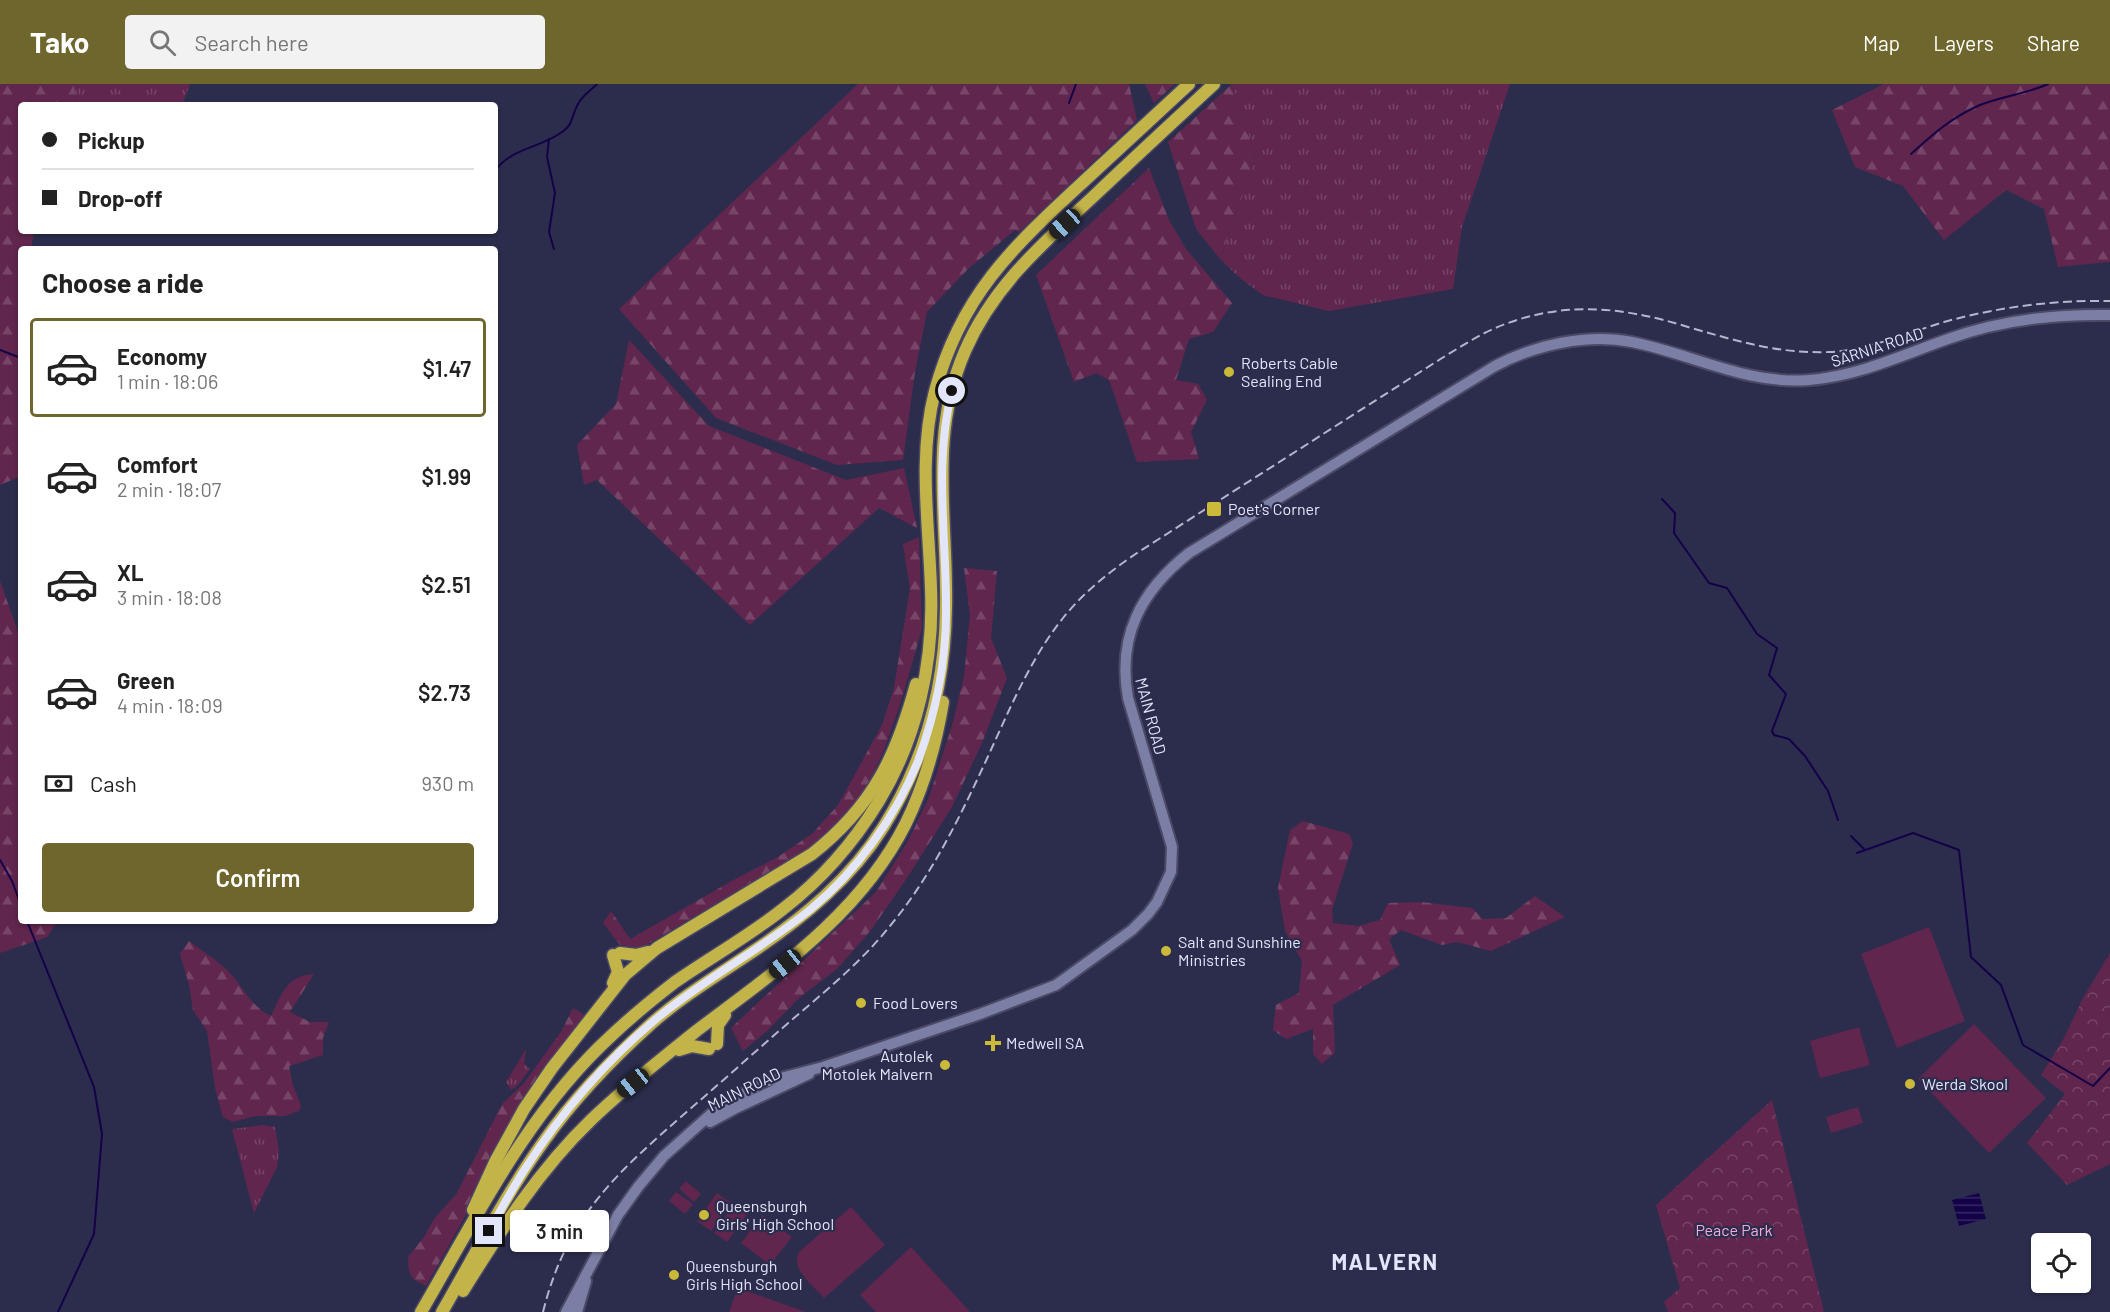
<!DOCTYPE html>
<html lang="en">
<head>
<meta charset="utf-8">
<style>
	body { margin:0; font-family:Barlow,sans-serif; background:#f2f2f2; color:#222; height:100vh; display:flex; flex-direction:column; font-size:22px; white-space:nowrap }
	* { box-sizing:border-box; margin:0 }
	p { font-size:20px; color:#767676 }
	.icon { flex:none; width:33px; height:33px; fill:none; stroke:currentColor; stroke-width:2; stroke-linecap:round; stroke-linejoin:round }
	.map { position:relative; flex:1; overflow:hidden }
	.drawer { position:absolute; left:18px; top:162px; width:480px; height:678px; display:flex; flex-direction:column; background:#fff; border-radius:6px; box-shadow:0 2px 4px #0004 }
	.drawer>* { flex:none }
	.hud { position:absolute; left:18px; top:18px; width:480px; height:132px; border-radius:6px; box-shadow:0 2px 4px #0004; display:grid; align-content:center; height:132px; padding:0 24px; background:#fff }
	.fabs { position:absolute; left:2031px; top:1149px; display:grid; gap:12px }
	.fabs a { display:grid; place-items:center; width:60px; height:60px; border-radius:6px; background:#fff; box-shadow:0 2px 4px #0004; font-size:30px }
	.end { position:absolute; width:27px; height:27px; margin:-14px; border:8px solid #e3e5fa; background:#111; box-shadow:0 0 0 3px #111 }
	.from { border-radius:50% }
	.bubble { position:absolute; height:42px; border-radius:6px; background:#fff; box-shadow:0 2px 4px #0004; font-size:20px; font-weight:600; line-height:42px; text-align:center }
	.car { position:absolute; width:18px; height:36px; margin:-18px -9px; border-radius:8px; box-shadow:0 0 4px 2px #0007; background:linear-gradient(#222 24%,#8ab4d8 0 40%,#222 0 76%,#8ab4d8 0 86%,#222 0) }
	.hud b { display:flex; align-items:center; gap:21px; height:57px; font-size:22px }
	.hud b+b { border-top:2px solid #e0e0e0 }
	.hud i { width:15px; height:15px; background:#222 }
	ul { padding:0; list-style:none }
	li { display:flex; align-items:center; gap:18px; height:99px; margin:0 12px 9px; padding:0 12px; border:3px solid transparent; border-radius:6px }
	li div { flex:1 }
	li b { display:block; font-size:22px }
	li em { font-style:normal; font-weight:600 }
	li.on { border-color:#6e662c }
	li>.icon { width:54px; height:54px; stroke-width:1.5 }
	h2 { padding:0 24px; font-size:27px; line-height:72px }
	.pay { display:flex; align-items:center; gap:15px; height:66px; padding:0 24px; font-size:22px }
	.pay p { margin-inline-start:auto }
	.cta { display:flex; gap:12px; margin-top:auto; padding:12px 24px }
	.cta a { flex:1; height:69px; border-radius:6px; background:#6e662c; color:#fff; font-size:24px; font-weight:600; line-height:69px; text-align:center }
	header { display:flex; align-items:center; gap:36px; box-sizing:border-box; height:84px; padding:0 30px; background:#6e662c; color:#fff }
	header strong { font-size:28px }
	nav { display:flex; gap:33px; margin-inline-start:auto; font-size:21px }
	.search { width:420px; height:54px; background:#f2f2f2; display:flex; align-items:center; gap:15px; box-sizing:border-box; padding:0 21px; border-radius:6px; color:#767676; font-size:22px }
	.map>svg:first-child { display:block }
</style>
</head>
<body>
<header>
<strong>Tako</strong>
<div class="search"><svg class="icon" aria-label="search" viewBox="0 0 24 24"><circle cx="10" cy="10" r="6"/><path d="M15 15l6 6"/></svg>Search here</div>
<nav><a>Map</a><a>Layers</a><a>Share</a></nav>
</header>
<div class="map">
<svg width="2110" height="1228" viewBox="0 0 2110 1228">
	<defs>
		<pattern id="grass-tufts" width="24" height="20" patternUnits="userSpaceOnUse" patternTransform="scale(1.5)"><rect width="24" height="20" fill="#60264d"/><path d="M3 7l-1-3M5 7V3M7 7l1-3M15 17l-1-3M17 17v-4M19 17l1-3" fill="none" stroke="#774568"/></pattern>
		<pattern id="forest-firs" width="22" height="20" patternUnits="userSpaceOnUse" patternTransform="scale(1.5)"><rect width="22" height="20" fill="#60264d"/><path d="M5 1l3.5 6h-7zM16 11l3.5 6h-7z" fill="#774568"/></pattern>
		<pattern id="park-crowns" width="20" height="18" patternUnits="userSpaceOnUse" patternTransform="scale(1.5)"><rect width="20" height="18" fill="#60264d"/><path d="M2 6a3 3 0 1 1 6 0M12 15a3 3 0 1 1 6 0" fill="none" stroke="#774568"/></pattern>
		<pattern id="water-rules" width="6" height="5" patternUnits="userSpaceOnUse" patternTransform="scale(1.5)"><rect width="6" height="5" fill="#140248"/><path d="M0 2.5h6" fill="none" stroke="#362763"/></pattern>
	</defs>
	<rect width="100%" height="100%" fill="#2c2d4d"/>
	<g fill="url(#grass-tufts)">
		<polygon points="74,0 190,0 182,21 76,21"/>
		<polygon points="1232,0 1510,0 1462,143 1453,205 1329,227 1263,211 1241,195 1220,175 1256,74"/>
		<polygon points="526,965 524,980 530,985 518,1001 511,1006 506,998"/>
		<polygon points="263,1041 275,1043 279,1067 277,1083 254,1129 232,1045"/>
	</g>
	<g fill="url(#forest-firs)">
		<polygon points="0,0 74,0 76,21 21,21 21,147 34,147 31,165 21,165 21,392 0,401"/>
		<polygon points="858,0 1129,0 1137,36 1019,148 1015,146 968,185 927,228 915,288 903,376 837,381 716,334 619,225"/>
		<polygon points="1145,0 1175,0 1154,19"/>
		<polygon points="1232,0 1256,74 1220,175 1196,145 1168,58"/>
		<polygon points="1884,0 2110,0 2110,178 2058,183 2044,125 2006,106 1944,156 1903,102 1855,83 1832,26"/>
		<polygon points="1149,84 1169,136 1186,165 1232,219 1213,248 1189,255 1176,296 1198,300 1207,316 1191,348 1199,375 1137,378 1109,296 1096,289 1074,298 1036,191"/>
		<polygon points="629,256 709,342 846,396 904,384 917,444 879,424 750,541 597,396 584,401 577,361 616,320"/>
		<polygon points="919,453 922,545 900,621 884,666 866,705 839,738 803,768 641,864 620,861 603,839 611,827 630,855 737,794 778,773 813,749 838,721 882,641 894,604 910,504 903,460"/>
		<polygon points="964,484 997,487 991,554 1007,594 982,659 952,723 905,797 871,846 838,884 799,914 766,948 743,967 731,944 876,808 909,755 929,713 953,638 964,592 970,531"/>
		<polygon points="0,497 21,556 21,837 58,837 47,853 0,869"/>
		<polygon points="1303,737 1349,750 1353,759 1332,826 1333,839 1359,842 1380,836 1388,819 1421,818 1472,824 1483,835 1506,834 1535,812 1565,833 1491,867 1457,858 1442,861 1401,846 1389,855 1400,881 1333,921 1335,968 1322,980 1313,970 1313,945 1286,955 1273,946 1276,921 1299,909 1302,877 1285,847 1278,804 1290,746"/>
		<path d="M189 857C202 867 216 875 228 887 244 903 248 920 271 932 281 911 287 891 314 890L290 928 310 938H329L323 954V971L289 982 293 1001 301 1022 299 1027 285 1032H255L233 1038 223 1033 215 1004 207 947 193 926 189 901 180 870Z"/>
		<path d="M573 924 586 932 472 1120 426 1202C409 1194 409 1191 408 1173L424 1153 434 1135 457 1109 502 1020 524 999 561 948Z"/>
	</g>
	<g fill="url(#park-crowns)">
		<polygon points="2110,869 2110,1080 2067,1101 2027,1059 2065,1010 2041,991 2064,954 2083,914"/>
		<polygon points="1772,1016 1824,1228 1668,1228 1664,1218 1680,1204 1656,1121"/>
	</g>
	<g fill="#60264d">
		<polygon points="1929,843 1965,937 1897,964 1861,870"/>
		<polygon points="1974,940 2046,1014 1989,1069 1918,995"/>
		<polygon points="1859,943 1870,981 1820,994 1810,957"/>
		<polygon points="1858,1023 1863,1039 1831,1049 1826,1033"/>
		<polygon points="686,1097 701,1110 694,1118 679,1105"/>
		<polygon points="676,1108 693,1120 685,1130 669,1117"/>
		<polygon points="717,1109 731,1119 711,1147 697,1137"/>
		<polygon points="733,1121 747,1130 727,1158 714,1149"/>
		<path d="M851 1123 885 1161 824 1214C813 1201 790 1185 799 1168Z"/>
		<polygon points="762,1131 792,1153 770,1181 741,1159"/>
		<polygon points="911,1163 970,1228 876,1228 860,1211"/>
		<polygon points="738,1204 806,1228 729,1228"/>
	</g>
	<polygon fill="url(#water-rules)" points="1979,1109 1986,1135 1959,1142 1952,1116"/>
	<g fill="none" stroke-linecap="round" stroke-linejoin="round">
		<g stroke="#140248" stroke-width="2">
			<polyline points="1069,19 1076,0"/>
			<polyline points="549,55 547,73 555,109 549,148 554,165"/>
			<path d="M1911 70C1933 50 1952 33 1980 21 2002 12 2026 10 2048 0"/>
			<path d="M495 87C510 65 538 64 559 50 575 40 570 34 578 20 582 12 590 7 597 0"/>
			<polyline points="0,266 21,274"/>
			<polyline points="1662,415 1675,429 1674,449 1709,499 1727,504 1757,550 1777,564 1769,591 1786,610 1772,647 1774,651 1789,655 1805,672 1828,707 1838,736"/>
			<polyline points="1851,752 1864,765"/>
			<polyline points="1857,769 1913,749 1959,766 1971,873 2001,901 2023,961 2093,1002 2110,984"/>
			<polyline points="0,776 12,797 21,821"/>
			<polyline points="27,837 94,1003 102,1050 94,1150 58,1228"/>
		</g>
		<g stroke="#4b4a66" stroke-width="14">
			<g id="secondary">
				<polyline points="710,1038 734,1025 809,990"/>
				<path d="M566 1228 618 1131 638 1103 664 1072 711 1030 730 1017 765 998 823 983 980 930 1056 901 1132 846 1148 830 1157 818 1171 788 1172 763 1128 614C1117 552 1141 507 1189 469L1495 282C1535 261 1587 249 1632 258 1692 270 1747 301 1809 296 1859 292 1902 271 1948 255 2000 236 2055 230 2110 231"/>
				<polyline points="577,1228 586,1197"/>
			</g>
		</g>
		<g stroke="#4b4a66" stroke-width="15">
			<g id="highway">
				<polyline points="620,869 636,871 648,868"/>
				<polyline points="613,899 618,888 613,871"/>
				<polyline points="717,960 718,941 725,931"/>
				<polyline points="679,966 692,962 709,965"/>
				<path d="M473 1126 495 1078 524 1025 552 984 625 891 657 864 812 770C873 722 896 673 916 600"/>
				<path d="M463 1207C501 1146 539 1086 591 1036 623 1005 660 976 695 948 774 888 860 831 906 739 925 700 936 660 943 618"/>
				<path d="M421 1228C477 1132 528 1028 611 952 631 933 653 915 675 898 711 873 749 852 783 825 821 796 854 758 879 717 917 654 934 579 931 505 929 440 918 372 935 307 961 211 1012 164 1082 99 1118 66 1153 33 1189 0"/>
				<path d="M442 1228C475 1171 505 1111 544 1057 575 1013 612 975 652 939 683 912 718 891 752 868 803 834 851 795 884 742 925 676 945 602 946 524 948 436 928 352 965 267 994 200 1044 159 1096 110 1135 73 1174 37 1214 0"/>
			</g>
		</g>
		<use href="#secondary" stroke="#7c7fa5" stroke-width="10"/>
		<use href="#highway" stroke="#c3b449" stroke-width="12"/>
		<path stroke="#b5b6ce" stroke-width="2" stroke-dasharray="9 4.5" stroke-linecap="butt" d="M543 1228C567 1131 618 1088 690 1025 725 995 759 964 794 934 828 905 862 877 890 842 933 790 962 729 990 668 1011 622 1031 574 1063 534 1084 508 1109 488 1137 469L1442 274C1459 264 1475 253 1493 245 1560 216 1620 222 1688 243 1737 257 1778 270 1830 268 1869 266 1907 249 1944 238 1998 223 2054 216 2110 217"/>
	</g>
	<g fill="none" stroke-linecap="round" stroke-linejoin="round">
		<path stroke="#e3e5fa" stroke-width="8" d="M489 1147C501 1126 512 1105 525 1085 561 1029 605 978 656 935 705 894 762 865 811 825 857 787 896 732 918 677 936 628 947 573 946 521 946 449 934 377 952 307"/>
	</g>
	<g fill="#cbba39" stroke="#2c2d4d" stroke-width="2">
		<circle cx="1229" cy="288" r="6"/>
		<rect x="1206" y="417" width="16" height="16" rx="3"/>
		<circle cx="1166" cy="867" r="6"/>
		<circle cx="861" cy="919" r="6"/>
		<path d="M990 950h6v6h6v6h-6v6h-6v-6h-6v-6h6z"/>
		<circle cx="945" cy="981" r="6"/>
		<circle cx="1910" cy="1000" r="6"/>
		<circle cx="704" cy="1131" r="6"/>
		<circle cx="674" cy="1191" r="6"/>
	</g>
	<g text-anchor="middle" stroke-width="4.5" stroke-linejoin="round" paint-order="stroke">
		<g font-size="16" fill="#e3e5fa" stroke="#2c2d4d">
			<text transform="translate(1877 263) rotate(-18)" y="6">SARNIA ROAD</text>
			<text transform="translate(1151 632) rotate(75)" y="6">MAIN ROAD</text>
			<text transform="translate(744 1005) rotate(-26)" y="6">MAIN ROAD</text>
		</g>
		<g font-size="16" fill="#e3e5fa" stroke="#2c2d4d" text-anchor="start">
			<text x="1241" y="285">Roberts Cable<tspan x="1241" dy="18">Sealing End</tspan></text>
			<text x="1228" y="431">Poet's Corner</text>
			<text x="1178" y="864">Salt and Sunshine<tspan x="1178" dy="18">Ministries</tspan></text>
			<text x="873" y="925">Food Lovers</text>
			<text x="1006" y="965">Medwell SA</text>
			<text x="933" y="978" text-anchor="end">Autolek<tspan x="933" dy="18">Motolek Malvern</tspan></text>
			<text x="1922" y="1006">Werda Skool</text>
			<text x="716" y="1128">Queensburgh<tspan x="716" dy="18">Girls' High School</tspan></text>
			<text x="686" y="1188">Queensburgh<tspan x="686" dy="18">Girls High School</tspan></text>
		</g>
		<g font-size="16" fill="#f4aad8" stroke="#2c2d4d">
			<text x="1734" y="1152">Peace Park</text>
		</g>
		<g font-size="22" font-weight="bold" letter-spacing="1.5" fill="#e3e5fa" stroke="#2c2d4d">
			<text x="1385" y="1186">MALVERN</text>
		</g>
	</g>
</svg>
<div class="fabs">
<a><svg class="icon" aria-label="locate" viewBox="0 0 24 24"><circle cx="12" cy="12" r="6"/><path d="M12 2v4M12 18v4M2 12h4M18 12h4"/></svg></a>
</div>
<i class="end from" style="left:952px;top:307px"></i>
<i class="end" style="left:489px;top:1147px"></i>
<div class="bubble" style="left:510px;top:1126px;width:99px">3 min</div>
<i class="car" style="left:1065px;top:140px;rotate:228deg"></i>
<i class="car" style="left:785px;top:880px;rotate:231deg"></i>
<i class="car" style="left:633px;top:999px;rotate:231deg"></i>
<div class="hud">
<b><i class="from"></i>Pickup</b>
<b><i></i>Drop-off</b>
</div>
<section class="drawer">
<h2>Choose a ride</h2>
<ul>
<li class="on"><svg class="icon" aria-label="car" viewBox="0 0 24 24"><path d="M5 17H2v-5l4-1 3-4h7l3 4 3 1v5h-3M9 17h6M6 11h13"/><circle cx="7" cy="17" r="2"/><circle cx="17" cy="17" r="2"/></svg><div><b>Economy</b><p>1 min · 18:06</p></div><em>$1.47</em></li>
<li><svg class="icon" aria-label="car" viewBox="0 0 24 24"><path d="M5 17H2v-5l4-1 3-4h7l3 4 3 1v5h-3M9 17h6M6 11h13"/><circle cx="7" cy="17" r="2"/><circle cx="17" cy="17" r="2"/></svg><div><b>Comfort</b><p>2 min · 18:07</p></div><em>$1.99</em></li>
<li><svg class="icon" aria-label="car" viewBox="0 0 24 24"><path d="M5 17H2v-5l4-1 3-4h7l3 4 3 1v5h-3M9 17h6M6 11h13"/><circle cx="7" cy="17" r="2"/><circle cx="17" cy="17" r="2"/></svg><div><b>XL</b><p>3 min · 18:08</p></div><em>$2.51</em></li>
<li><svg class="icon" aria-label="car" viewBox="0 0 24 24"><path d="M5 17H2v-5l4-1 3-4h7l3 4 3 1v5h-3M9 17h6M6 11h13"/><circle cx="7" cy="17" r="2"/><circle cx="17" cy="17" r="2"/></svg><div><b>Green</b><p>4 min · 18:09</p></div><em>$2.73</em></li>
</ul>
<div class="pay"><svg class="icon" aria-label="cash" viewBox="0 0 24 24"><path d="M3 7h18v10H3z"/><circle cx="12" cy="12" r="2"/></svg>Cash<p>930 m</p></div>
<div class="cta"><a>Confirm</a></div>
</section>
</div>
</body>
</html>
